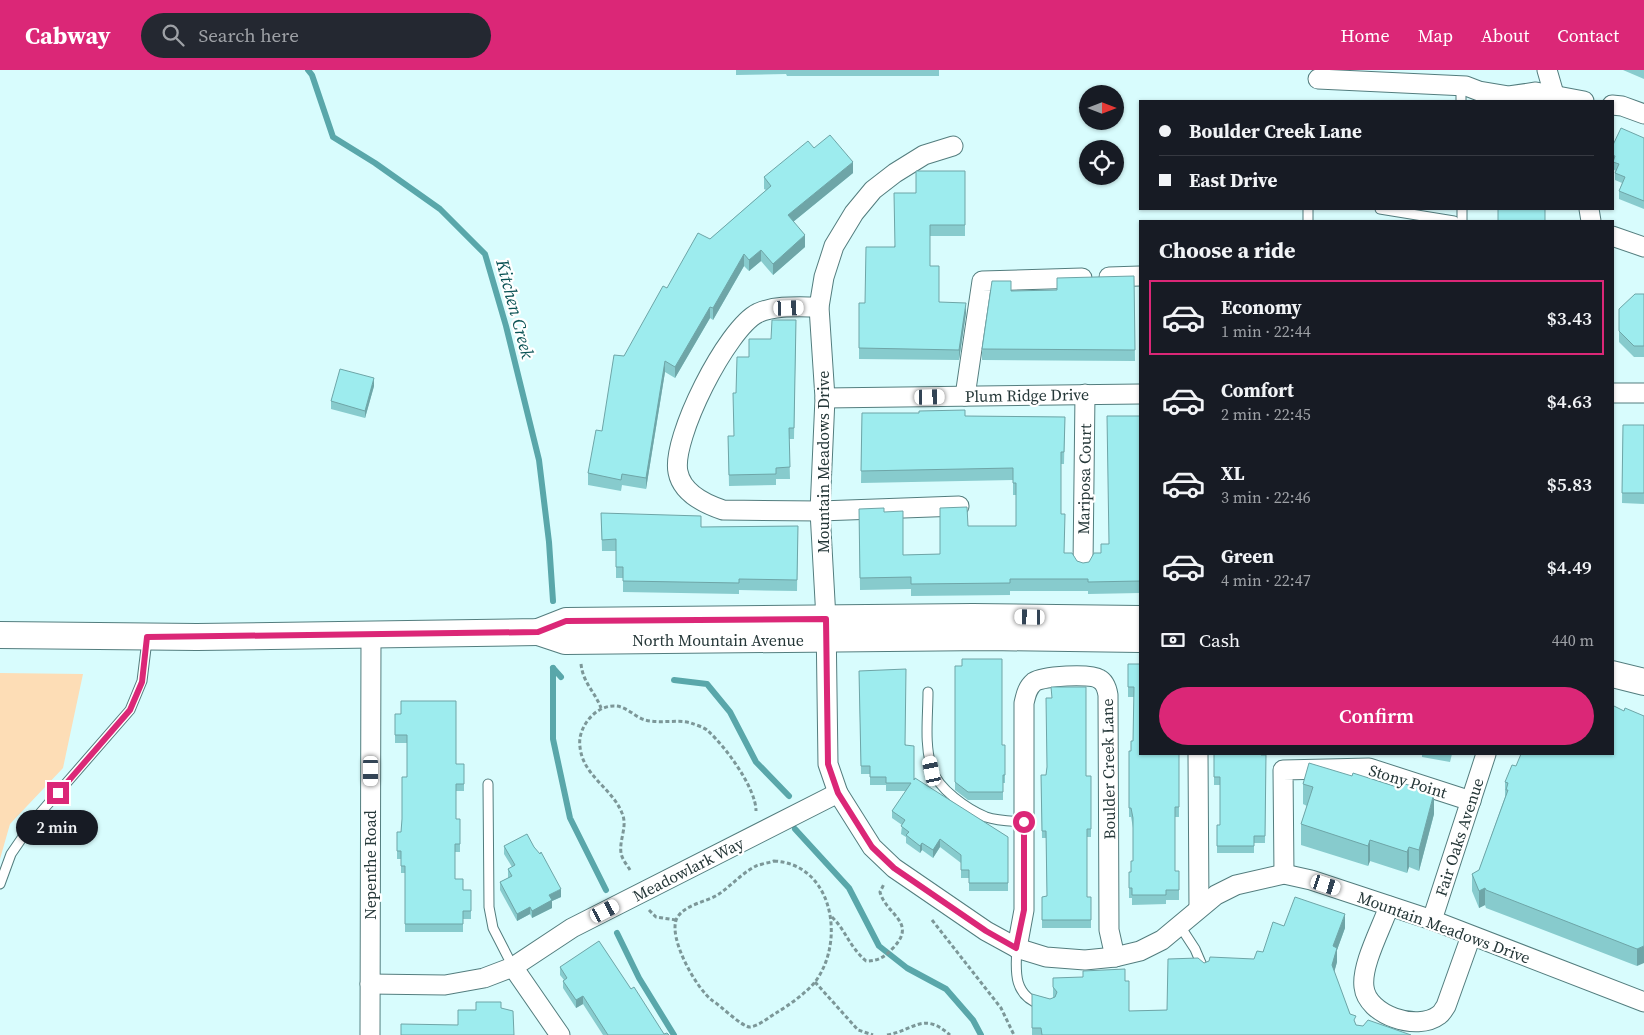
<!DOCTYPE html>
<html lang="en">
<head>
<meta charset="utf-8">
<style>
	body { margin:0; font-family:"Source Serif 4",serif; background:#242831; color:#f1f3f6; height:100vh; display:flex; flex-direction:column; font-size:19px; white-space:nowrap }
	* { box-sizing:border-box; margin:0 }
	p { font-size:16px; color:#9ea1a6 }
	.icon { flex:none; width:28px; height:28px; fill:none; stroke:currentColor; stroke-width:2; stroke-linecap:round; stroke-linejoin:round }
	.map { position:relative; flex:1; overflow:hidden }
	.drawer { position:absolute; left:1139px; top:150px; width:475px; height:535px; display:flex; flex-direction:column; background:#171b24; border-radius:0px; box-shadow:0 1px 4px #0004 }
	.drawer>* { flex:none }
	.top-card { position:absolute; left:1139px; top:30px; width:475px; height:110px; border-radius:0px; box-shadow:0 1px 4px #0004; display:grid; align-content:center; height:110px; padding:0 20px; background:#171b24 }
	.needle { width:32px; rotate:90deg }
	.controls { position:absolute; left:1079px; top:15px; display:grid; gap:10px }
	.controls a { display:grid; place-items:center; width:45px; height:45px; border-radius:50%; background:#171b24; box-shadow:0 1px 4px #0004; font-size:25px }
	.end { position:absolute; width:22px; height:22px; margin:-11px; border:6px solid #db2777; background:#fff; box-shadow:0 0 0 2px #fff }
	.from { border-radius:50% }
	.bubble { position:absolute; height:35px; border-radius:18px; background:#171b24; box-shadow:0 1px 4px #0004; font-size:16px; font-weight:600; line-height:35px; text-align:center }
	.car { position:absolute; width:15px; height:30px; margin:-15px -8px; border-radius:6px; box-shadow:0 0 4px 1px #0007; background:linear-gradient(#fff 24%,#345 0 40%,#fff 0 76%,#345 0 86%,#fff 0) }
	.top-card b { display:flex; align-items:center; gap:18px; height:48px; font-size:19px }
	.top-card b+b { border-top:1px solid #363941 }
	.top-card i { width:12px; height:12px; background:#f1f3f6 }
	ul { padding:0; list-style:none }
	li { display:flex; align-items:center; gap:15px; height:75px; margin:0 10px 8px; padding:0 10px; border:2px solid transparent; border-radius:0px }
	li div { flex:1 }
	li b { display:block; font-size:19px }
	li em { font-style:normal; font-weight:600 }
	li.on { border-color:#db2777 }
	li>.icon { width:45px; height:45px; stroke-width:1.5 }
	h2 { padding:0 20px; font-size:22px; line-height:60px }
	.pay { display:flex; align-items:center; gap:12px; height:55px; padding:0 20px; font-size:19px }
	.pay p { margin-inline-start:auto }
	.cta { display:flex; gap:10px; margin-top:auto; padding:10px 20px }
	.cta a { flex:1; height:58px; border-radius:30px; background:#db2777; color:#fff; font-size:20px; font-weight:600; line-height:58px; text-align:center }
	header { display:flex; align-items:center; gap:30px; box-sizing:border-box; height:70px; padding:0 25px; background:#db2777; color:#fff }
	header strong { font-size:24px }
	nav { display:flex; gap:28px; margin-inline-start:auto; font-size:18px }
	.search { width:350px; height:45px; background:#242831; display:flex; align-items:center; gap:12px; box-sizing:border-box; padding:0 18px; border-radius:28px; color:#9ea1a6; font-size:19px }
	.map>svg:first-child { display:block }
</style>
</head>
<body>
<header>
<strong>Cabway</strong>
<div class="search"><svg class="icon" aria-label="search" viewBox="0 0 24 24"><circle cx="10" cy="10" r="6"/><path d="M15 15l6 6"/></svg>Search here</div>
<nav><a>Home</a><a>Map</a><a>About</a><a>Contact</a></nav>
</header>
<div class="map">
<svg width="1644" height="965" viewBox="0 0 1644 965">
	<rect width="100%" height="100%" fill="#d8fcfd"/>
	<polygon fill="#fdddb6" points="0,603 83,604 63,698 10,754 0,789"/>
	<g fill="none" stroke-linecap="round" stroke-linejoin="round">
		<g stroke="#59a7aa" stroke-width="6">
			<polyline points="308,0 312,5 333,67 375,93 440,139 485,184 506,256 539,390 549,472 553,531"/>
			<polyline points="553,598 553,669 570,748 606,820"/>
			<polyline points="553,598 561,607"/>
			<polyline points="674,610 707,614 730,642 756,692 789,726"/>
			<polyline points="795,759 849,818 879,876 907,898 946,919 973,950 981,965"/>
			<polyline points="617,863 639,908 674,965"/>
		</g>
		<g stroke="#537d7e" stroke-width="11">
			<g id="lane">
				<polyline points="1461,16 1461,31"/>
				<polyline points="1380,139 1454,151"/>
				<polyline points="1462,139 1462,151"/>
				<polyline points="1308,151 1308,139"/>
				<path d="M928 622C928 647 924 675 932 699 938 719 967 739 986 747 998 751 1011 751 1024 752"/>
				<polyline points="488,714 489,837 493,858 513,897"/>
				<polyline points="0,814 11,784 35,749 130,640 142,611 147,570"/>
				<polyline points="1180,856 1195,879 1204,900"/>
				<path d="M1017 878C1015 903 1014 926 1042 935"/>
			</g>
		</g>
		<g stroke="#537d7e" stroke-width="21">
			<g id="street">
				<polyline points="1547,0 1556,31"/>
				<polyline points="1318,9 1466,16 1479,21 1509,26 1536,22 1584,31"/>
				<polyline points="1612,35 1622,36 1644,44"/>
				<polyline points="953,76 924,85 895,103 873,120 854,143 834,176 824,207 819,237 825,328 820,441 826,549 828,694 838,723 872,777 894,798 986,861 1017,878 1046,887 1085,890 1115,887 1140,881 1162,870 1216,825 1236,815 1284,804 1311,810 1432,850 1644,932"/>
				<polyline points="1589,139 1591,151"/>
				<polyline points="1612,166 1644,177"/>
				<polyline points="1109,207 1140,206"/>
				<path d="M819 237C799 237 776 235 758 243 727 258 671 369 678 402 682 423 705 434 723 440L820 441 959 436"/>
				<polyline points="1612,323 1644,323"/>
				<polyline points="965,326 982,211 1082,208"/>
				<polyline points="825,328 1140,324"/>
				<polyline points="1083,494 1085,324"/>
				<polyline points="1198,684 1199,837"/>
				<polyline points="1284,804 1283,700 1369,698 1471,731"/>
				<path d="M1389 836C1382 857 1361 895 1364 917 1367 945 1417 962 1439 945 1442 943 1444 939 1446 936L1471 866"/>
				<polyline points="1432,850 1486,684"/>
				<path d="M1017 878 1024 840V633C1026 625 1027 618 1034 612 1043 606 1090 603 1099 609 1105 612 1107 619 1108 625L1109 860 1115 887"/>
				<polyline points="513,897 560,965"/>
				<polyline points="370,914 445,915 484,908 513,897 572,858 838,723"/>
				<polyline points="370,965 371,565"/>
			</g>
		</g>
		<g stroke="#537d7e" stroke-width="28">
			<g id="secondary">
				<polyline points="538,562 565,571 988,567 1140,569"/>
				<polyline points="0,565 197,567 538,562 566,551 973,547 1140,549"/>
				<polyline points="1612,604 1644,612"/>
			</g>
		</g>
		<g stroke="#7c9798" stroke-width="3" stroke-dasharray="4 2.5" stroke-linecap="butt">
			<path d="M581 594C583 613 595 622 601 638"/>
			<path d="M774 791C833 794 846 871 815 912 805 924 789 935 776 943 769 947 759 956 750 957 742 957 721 936 713 931 697 920 667 867 677 848 685 834 707 832 719 824 732 815 742 803 756 796 761 794 768 793 774 791Z"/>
			<path d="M630 800C627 795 622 789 621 783 619 769 628 757 622 743 612 718 583 706 580 677 577 658 595 635 615 636 626 636 635 647 645 650 660 654 677 649 691 653 696 655 704 657 708 661 725 676 756 718 756 741"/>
			<polyline points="649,840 656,847 676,850"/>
			<path d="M832 847C846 861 849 876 866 891 878 891 885 887 893 878 918 852 886 845 880 822L884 814"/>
			<polyline points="932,850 1001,938 1014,965"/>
			<polyline points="815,912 858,960 873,965"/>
			<path d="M887 965C915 960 923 941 950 965"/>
		</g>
		<use href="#lane" stroke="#fff" stroke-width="9"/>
		<use href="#street" stroke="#fff" stroke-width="19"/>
		<use href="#secondary" stroke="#fff" stroke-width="26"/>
	</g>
	<g fill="#87cbcd">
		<polygon points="736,0 939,0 939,6 787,6 786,4 736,5"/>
		<polygon points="1623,0 1644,0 1644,9"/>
		<polygon points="1644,68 1644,139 1619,129 1619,121 1622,113 1615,110 1615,103 1616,101 1613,99 1612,93 1612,77"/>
		<polygon points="814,78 853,103 793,152 805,177 773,205 761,191 749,201 744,196 713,250 710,248 675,308 665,302 646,419 622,415 621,421 588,415 588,403 602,361 624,286 667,218 710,169 766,120 764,119 764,107"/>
		<polygon points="965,101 965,166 930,166 930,196 939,232 966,243 959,290 859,289 859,233 865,233 894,177 916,123"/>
		<polygon points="1134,206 1135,291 982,290 982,279 1011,221 1057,220"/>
		<polygon points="1644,224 1644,287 1634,287 1619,272 1619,261"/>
		<polygon points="796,250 794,369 789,369 790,409 776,409 776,415 729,416 728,366 734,366 749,287"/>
		<polygon points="374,316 365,348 331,339 331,331"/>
		<polygon points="862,343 965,346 1065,347 1064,394 1061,394 1061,444 1064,483 1077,491 1083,493 1089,492 1101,483 1109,474 1140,346 1140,523 1088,524 1088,521 1010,521 1010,525 911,526 911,519 860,520 859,439 884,442 903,485 940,484 968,456 1016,456 1016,425 1013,425 1013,410 861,413"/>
		<polygon points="1623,355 1644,355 1644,434 1622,433"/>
		<polygon points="601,443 701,457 798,456 797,521 739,520 739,524 623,522 623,508 616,508 616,481 602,481"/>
		<polygon points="1128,594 1140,594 1140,684 1179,684 1179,747 1175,747 1175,801 1179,801 1179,830 1166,830 1166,834 1132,835 1132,828 1129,828 1129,802 1131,802 1133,791 1133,758 1131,747 1129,747 1129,681 1131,681 1133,671 1134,627 1128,627"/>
		<polygon points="955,596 1002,675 1005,705 1005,713 1003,713 1003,730 968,730 955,720"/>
		<polygon points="859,601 906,675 914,709 1008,767 1008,821 969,821 969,808 961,808 961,793 940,777 933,788 922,780 920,783 906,773 906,767 901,764 902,755 892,748 892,741 906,721 886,721 886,715 870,715 870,704 861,704"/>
		<polygon points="1624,641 1644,646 1637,896 1486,838 1485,835 1479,838 1472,821 1472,804 1479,800 1505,727 1505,712"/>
		<polygon points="395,644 456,694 464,694 464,721 456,721 456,749 460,749 460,782 455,782 455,809 463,820 471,820 471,849 463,849 463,862 405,862 405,803 401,803 401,789 397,789 397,762 401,762 407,707 407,673 395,673"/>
		<polygon points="1214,684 1266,685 1265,773 1254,773 1254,783 1217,783 1217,755 1220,755 1220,715 1214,715"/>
		<polygon points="1422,684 1452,684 1450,692 1422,687"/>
		<polygon points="1047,697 1086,706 1091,738 1091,767 1087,767 1087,827 1091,827 1091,858 1042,858 1042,827 1047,826 1046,768 1042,768 1041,705 1046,705"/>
		<polygon points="1303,714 1434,744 1419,801 1409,797 1407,803 1370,791 1368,796 1301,775 1301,754 1307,736 1303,734"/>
		<polygon points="504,776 561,827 552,831 552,838 532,848 530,844 517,851 500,820 500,812 508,808 508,799 512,797 504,784"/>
		<polygon points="1284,856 1345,858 1337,880 1337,892 1334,902 1350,944 1356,955 1411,965 1032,965 1032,924 1050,929 1053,928 1053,908 1125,911 1129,941 1167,940 1204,893 1254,889 1263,882"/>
		<polygon points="560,897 631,919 664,964 669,965 603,965 583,934 576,938 563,918 563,911 564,910 560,905"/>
	</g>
	<g fill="#6ea5a7">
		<polygon points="853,92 853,103 788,156 788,145"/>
		<polygon points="805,165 805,177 773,205 773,194"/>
		<polygon points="761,180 761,191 749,201 749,190"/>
		<polygon points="744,184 744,196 713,250 713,238"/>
		<polygon points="966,233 966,243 959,290 959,280"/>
		<polygon points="710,237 710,248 675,308 675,297"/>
		<polygon points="665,291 665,302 646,419 646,408"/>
		<polygon points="374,308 374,316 365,348 365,341"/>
		<polygon points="1434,723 1434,744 1419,801 1419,780"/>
		<polygon points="940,769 940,777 933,788 933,780"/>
		<polygon points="1370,770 1370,791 1368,796 1368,776"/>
		<polygon points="922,773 922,780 920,783 920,776"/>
		<polygon points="1409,777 1409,797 1407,803 1407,782"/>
		<polygon points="1485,818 1485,835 1479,838 1479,821"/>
		<polygon points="561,819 561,827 552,831 552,838 532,848 532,841 549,825"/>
		<polygon points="530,837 530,844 517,851 517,844"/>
		<polygon points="1345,844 1345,858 1337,880 1337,892 1332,910 1332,895 1333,876"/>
		<polygon points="1644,876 1644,893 1637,896 1637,879"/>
		<polygon points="583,926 583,934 576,938 576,930"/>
	</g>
	<g fill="#9decee" stroke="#6ea5a7">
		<polygon points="1621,58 1644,68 1644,131 1619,121 1625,107 1615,103 1619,94 1613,92 1615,86 1612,85 1612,77"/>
		<polygon points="830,65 853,92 788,145 805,165 773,194 761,180 749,190 744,184 713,238 710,237 675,297 665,291 646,408 622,404 621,410 588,403 596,360 602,361 614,285 624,286 663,216 667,218 698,163 710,169 771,116 764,107 808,71 814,78"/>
		<polygon points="916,101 965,101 965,155 930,155 930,196 939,196 939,232 966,233 959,280 859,278 859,233 865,233 866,177 895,177 894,123 916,123"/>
		<rect x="1498" y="139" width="47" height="12"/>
		<polygon points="1134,206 1135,280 982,279 992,211 1011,211 1011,221 1057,220 1057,208"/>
		<polygon points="1635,224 1644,224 1644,276 1634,276 1619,261 1619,239"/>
		<polygon points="772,250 796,250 794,358 789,358 790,397 776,398 776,404 729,405 728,366 734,366 733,323 736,323 737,287 749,287 749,269 771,269"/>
		<polygon points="340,299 374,308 365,341 331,331"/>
		<polygon points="965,340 965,346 1065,347 1064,382 1061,382 1061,444 1065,444 1064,483 1072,483 1077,491 1083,493 1089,492 1094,483 1101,483 1101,474 1109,474 1107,346 1140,346 1140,511 1088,512 1088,509 1010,509 1010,513 911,514 911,507 860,508 859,439 884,438 884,442 903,441 903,485 940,484 940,438 967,437 968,456 1016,456 1016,413 1013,413 1013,398 861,401 862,343 919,343 919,341"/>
		<polygon points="1623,355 1644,355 1644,423 1622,423"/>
		<polygon points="601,443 701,446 701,457 798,456 797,510 739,509 739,513 623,511 623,497 616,497 616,469 602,470"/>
		<polygon points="962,589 1002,589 1002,675 1005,675 1005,705 1003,705 1003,722 968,722 955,712 955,596 962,596"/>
		<polygon points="1128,594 1140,594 1140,684 1179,684 1179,737 1175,737 1175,801 1179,801 1179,820 1166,820 1166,825 1132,825 1132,818 1129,818 1129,802 1131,802 1131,791 1133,791 1133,748 1131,738 1129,738 1129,681 1131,681 1131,671 1133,671 1134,617 1128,617"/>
		<polygon points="906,599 905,675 914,676 914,710 915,708 1008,767 1008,813 969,813 969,800 961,800 961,785 940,769 933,780 922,773 920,776 906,765 909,762 901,756 905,750 892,741 911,713 886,713 886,707 870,707 870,696 861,696 859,601"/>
		<polygon points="1051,617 1086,617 1086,706 1091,706 1091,759 1087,759 1087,827 1091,827 1091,850 1042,850 1042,827 1047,826 1046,761 1042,761 1041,705 1046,705 1047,697 1046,628 1052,628"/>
		<polygon points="401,631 456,631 456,694 464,694 464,714 456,714 456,749 460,749 460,774 455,774 455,809 463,809 463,820 471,820 471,841 463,841 463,854 405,854 405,796 401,796 401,781 397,781 397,762 401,762 402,749 402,707 407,707 407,665 395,665 395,644 401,644"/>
		<polygon points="1614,636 1624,641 1625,638 1644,646 1644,876 1637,879 1486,820 1485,818 1479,821 1472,804 1479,800 1508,720 1506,720 1508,713 1505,712 1512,695 1516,696 1521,684 1612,684 1612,639"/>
		<polygon points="1214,684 1261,684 1261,685 1266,685 1265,766 1254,766 1254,776 1217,776 1217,755 1220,755 1220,707 1214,707"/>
		<polygon points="1309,693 1352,706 1353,703 1400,718 1402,713 1434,723 1419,780 1409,777 1407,782 1370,770 1368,776 1301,754 1313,717 1303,714"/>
		<polygon points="527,764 534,777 540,784 541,782 561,819 549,825 552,830 532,841 530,837 517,844 500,812 512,806 508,799 515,795 504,776"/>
		<polygon points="1295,827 1345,844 1333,876 1337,878 1332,895 1350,944 1356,946 1354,950 1356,955 1363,956 1368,950 1411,965 1042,965 1041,958 1032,958 1032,924 1050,929 1055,927 1057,922 1053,917 1053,908 1083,907 1083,901 1125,899 1125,911 1129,911 1129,941 1167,940 1168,889 1198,888 1204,893 1209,891 1210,887 1254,889 1257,881 1263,882 1273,852 1284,856"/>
		<polygon points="599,871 631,919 634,917 664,964 667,963 669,965 608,965 583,926 576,930 563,911 567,908 560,897"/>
		<polygon points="476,932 501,932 501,938 513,941 514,965 401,965 401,954 458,955 458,940 476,940"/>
	</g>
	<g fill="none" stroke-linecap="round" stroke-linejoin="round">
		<polyline stroke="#db2777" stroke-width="6" points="58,723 130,640 142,612 147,567 538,562 566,551 826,549 828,694 838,723 872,777 894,798 986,861 1016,878 1024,840 1024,752"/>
	</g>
	<g text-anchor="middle" stroke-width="4.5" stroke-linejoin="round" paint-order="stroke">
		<g font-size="16" fill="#253738" stroke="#fff">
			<text transform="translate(1027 325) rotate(-1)" y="6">Plum Ridge Drive</text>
			<text transform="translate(823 392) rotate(-90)" y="6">Mountain Meadows Drive</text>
			<text transform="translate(1084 409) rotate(-89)" y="6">Mariposa Court</text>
			<text x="718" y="576">North Mountain Avenue</text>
			<text transform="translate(1108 699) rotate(-91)" y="6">Boulder Creek Lane</text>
			<text transform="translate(1408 711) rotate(17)" y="6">Stony Point</text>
			<text transform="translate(1459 767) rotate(-72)" y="6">Fair Oaks Avenue</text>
			<text transform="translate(370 795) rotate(-90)" y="6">Nepenthe Road</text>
			<text transform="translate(688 799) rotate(-27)" y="6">Meadowlark Way</text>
			<text transform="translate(1444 857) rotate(20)" y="6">Mountain Meadows Drive</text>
		</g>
		<g font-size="18" font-style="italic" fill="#0a5254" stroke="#fff">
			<text transform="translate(515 239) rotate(75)" y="6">Kitchen Creek</text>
		</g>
	</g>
</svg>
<div class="controls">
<a><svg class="needle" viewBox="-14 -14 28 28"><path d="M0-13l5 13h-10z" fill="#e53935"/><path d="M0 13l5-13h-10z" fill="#9ea1a6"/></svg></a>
<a><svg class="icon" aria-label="locate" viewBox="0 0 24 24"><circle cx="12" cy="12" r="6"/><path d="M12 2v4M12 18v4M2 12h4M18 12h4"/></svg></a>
</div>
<i class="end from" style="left:1024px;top:752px"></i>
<i class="end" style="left:58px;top:723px"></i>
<div class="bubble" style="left:16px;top:740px;width:82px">2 min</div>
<i class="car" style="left:789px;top:238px;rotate:88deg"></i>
<i class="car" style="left:930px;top:327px;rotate:89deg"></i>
<i class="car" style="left:1030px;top:547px;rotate:271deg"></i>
<i class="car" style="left:371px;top:701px;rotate:180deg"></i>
<i class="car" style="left:932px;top:701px;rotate:348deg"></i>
<i class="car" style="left:1326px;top:815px;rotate:108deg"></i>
<i class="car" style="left:605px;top:841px;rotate:63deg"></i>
<div class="top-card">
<b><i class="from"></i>Boulder Creek Lane</b>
<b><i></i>East Drive</b>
</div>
<section class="drawer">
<h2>Choose a ride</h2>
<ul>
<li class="on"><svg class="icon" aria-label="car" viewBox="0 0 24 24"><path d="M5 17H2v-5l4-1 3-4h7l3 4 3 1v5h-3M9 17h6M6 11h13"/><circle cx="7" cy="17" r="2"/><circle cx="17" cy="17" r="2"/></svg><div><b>Economy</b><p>1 min · 22:44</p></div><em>$3.43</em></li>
<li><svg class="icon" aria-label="car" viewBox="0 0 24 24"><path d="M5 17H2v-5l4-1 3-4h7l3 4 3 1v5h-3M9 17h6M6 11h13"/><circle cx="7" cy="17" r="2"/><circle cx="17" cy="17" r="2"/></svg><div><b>Comfort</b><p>2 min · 22:45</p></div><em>$4.63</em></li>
<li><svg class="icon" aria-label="car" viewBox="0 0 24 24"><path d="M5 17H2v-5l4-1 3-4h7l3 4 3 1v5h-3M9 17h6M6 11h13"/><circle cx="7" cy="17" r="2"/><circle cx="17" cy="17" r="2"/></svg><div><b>XL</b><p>3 min · 22:46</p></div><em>$5.83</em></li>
<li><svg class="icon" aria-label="car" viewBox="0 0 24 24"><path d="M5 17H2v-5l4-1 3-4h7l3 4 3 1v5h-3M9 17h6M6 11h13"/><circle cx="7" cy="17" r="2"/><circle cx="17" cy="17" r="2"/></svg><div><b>Green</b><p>4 min · 22:47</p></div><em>$4.49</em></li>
</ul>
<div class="pay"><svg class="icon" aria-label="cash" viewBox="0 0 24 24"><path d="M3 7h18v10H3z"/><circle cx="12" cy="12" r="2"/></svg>Cash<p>440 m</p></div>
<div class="cta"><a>Confirm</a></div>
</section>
</div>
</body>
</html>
